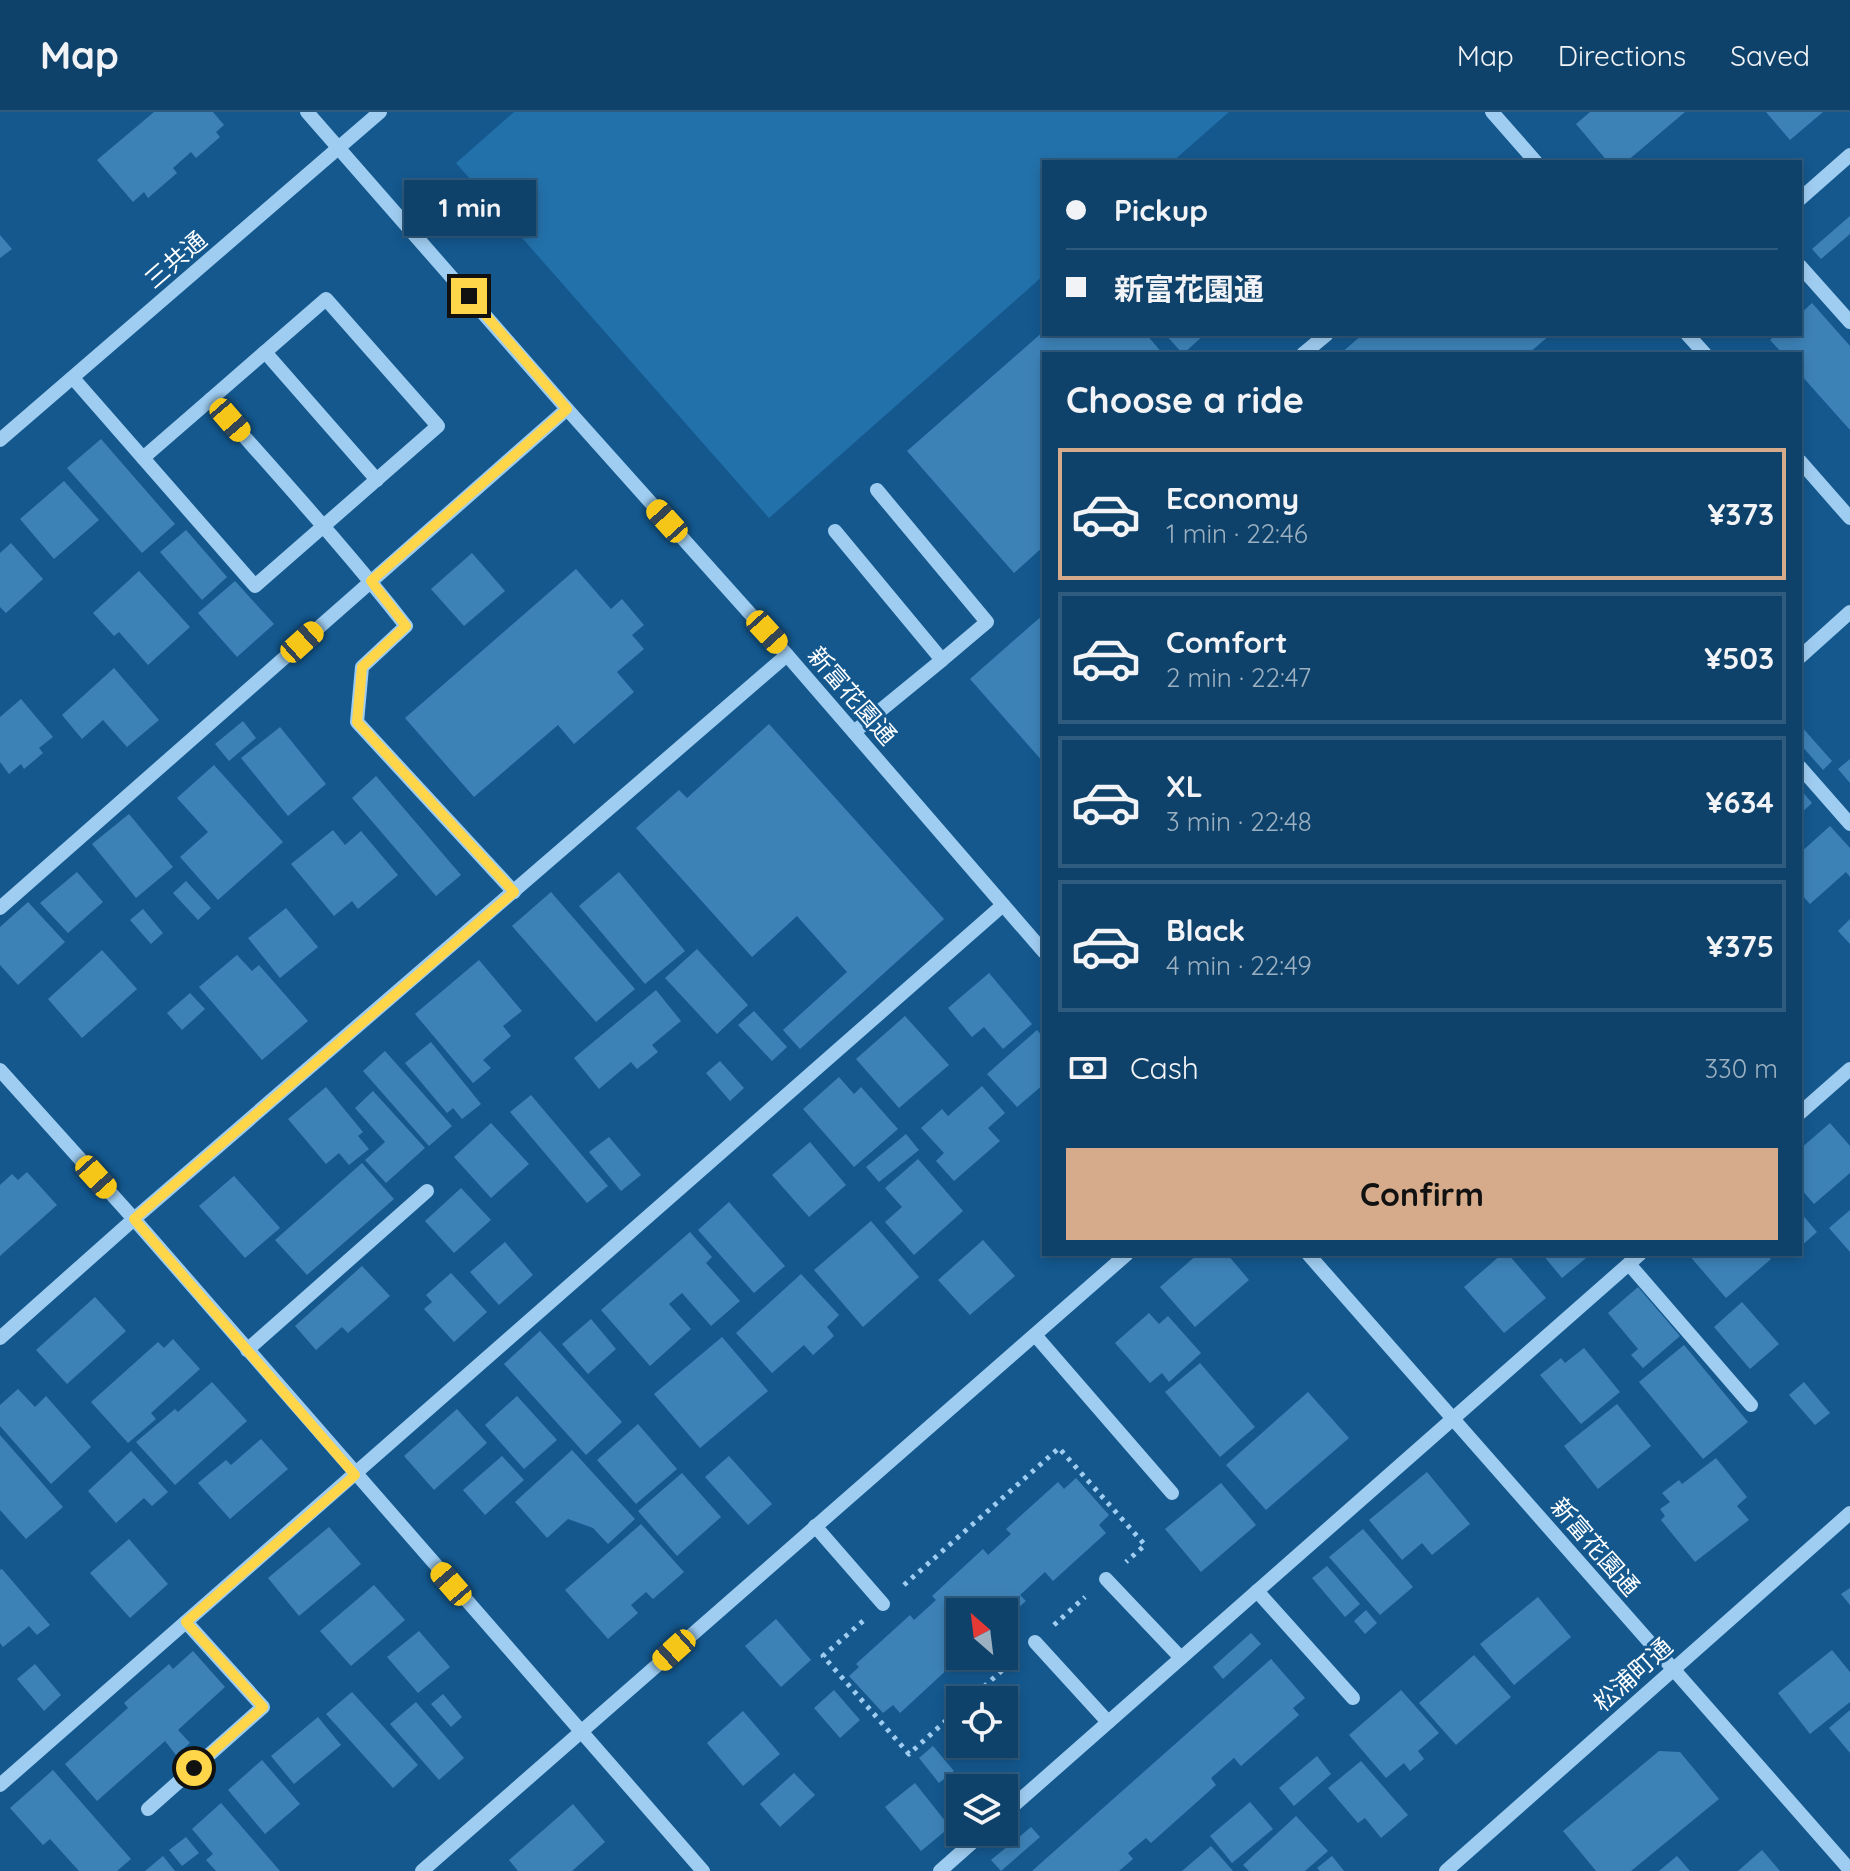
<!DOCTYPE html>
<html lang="en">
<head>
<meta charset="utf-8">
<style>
	body { margin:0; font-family:Quicksand,"Noto Sans JP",sans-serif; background:#184970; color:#f1f3f6; height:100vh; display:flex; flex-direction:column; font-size:30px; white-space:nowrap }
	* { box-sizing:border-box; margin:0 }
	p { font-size:26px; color:#9bb0c1 }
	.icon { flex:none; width:44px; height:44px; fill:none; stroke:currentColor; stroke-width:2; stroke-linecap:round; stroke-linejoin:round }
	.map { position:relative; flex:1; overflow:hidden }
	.panel { position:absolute; left:1042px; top:240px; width:760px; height:904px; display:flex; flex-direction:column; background:#0f426a; border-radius:0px; box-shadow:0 4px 12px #0003,0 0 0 2px #2f5b7e }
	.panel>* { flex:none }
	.banner { position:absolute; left:1042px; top:48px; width:760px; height:176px; border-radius:0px; box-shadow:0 4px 12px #0003,0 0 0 2px #2f5b7e; display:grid; align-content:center; height:176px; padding:0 24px; background:#0f426a }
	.needle { width:52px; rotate:332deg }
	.fabs { position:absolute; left:946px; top:1486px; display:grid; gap:16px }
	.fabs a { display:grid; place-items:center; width:72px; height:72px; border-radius:0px; background:#0f426a; box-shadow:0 4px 12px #0003,0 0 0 2px #2f5b7e; font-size:40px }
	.end { position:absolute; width:36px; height:36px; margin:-18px; border:10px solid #ffd54a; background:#111; box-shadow:0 0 0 4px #111 }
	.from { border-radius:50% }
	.bubble { position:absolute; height:56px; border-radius:0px; background:#0f426a; box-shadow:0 4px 12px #0003,0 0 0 2px #2f5b7e; font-size:26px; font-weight:800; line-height:56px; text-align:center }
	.car { position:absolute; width:24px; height:48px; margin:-24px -12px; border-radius:10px; box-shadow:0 0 6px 2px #0007; background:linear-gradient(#f5c518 24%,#345 0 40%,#f5c518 0 76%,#345 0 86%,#f5c518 0) }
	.banner b { display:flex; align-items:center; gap:28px; height:76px; font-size:30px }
	.banner b+b { border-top:2px solid #2f5b7e }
	.banner i { width:20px; height:20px; background:#f1f3f6 }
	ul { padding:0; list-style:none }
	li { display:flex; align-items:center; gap:24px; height:132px; margin:0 16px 12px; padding:0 8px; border:4px solid #2f5b7e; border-radius:0px }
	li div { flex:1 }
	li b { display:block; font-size:30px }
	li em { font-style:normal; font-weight:800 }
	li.selected { border-color:#d6ab8b }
	li>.icon { width:72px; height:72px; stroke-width:1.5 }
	h2 { padding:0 24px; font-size:36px; line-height:96px }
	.pay { display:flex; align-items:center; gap:20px; height:88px; padding:0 24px; font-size:30px }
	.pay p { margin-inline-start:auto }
	.button { display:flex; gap:16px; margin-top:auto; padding:16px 24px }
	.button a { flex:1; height:92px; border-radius:0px; background:#d6ab8b; color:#111; font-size:32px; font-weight:800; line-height:92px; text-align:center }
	header { display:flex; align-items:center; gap:48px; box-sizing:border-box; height:112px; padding:0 40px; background:#0f426a; border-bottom:2px solid #2f5b7e }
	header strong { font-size:38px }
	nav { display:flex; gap:44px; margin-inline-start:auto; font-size:28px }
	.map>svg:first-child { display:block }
</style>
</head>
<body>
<header>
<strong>Map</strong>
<nav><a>Map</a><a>Directions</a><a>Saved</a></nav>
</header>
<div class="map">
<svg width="1850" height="1759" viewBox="0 0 1850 1759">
	<rect width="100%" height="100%" fill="#14588e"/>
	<polygon fill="#2371ab" points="514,0 1229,0 1172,50 1044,50 1044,163 769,406 456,51"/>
	<g fill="#3d82b7">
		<polygon points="154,0 213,0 224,13 216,20 220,25 196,46 191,40 173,56 177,61 148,86 144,80 133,90 97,48"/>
		<polygon points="1590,0 1685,0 1626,50 1608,50 1576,12"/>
		<polygon points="1766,0 1823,0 1790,28"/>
		<polygon points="1850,104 1850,122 1821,147 1812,137"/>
		<polygon points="0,123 12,137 0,146"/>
		<polygon points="1812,191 1850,234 1850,318 1800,262 1800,242 1783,242 1770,228 1777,222 1800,222 1800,202"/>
		<polygon points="1044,219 1044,222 1146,222 1163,242 1044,242 1044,434 1014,461 907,339"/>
		<polygon points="1165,222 1205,222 1183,242"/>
		<polygon points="1363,222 1428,222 1431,225 1435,222 1551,222 1528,242 1340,242"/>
		<polygon points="101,327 175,412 142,441 67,356"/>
		<polygon points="64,369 99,408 54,447 20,407"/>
		<polygon points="186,418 227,465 202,488 160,440"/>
		<polygon points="11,431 43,467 6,501 0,495 0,441"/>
		<polygon points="472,441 505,479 464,514 431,477"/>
		<polygon points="576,457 611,497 622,487 644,513 632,523 644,537 617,560 634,580 574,632 558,613 474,685 405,606"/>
		<polygon points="139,459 190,515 148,553 119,520 114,524 93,501"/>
		<polygon points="235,469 274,512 237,545 198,501"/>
		<polygon points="1044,502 1044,651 970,567"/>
		<polygon points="114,556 159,608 127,635 103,608 82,627 62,603"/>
		<polygon points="21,587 53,625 39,636 43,641 24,657 21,652 9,662 0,650 0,605"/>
		<polygon points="243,609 256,626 229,649 215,632"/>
		<polygon points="769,612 944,807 800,937 783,918 847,860 797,804 752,845 636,716 679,678 687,686"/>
		<polygon points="1800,613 1832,649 1823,658 1800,632"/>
		<polygon points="280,615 326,672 288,704 241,646"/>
		<polygon points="1850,647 1850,671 1838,657"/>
		<polygon points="214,653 283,730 218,788 180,745 208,720 177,686"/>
		<polygon points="376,664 461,763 436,784 352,686"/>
		<polygon points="1800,677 1812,691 1800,702"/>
		<polygon points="129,702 173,755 136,786 92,732"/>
		<polygon points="1830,714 1850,736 1850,765 1846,760 1810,792 1800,781 1800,741"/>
		<polygon points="333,718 345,733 361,719 398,763 358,797 352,789 334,804 291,752"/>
		<polygon points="77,760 103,790 68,821 40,791"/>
		<polygon points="619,760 685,839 645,872 579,794"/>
		<polygon points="186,769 211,796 198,808 173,781"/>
		<polygon points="551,780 635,877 596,910 512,814"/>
		<polygon points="28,790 65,830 18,873 0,853 0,815"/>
		<polygon points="286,796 318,835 280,866 248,826"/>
		<polygon points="143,797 163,821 151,832 130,808"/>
		<polygon points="1850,807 1850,832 1838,819"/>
		<polygon points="697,837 748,893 717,922 665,866"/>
		<polygon points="102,838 137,877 82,926 48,887"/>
		<polygon points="237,843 252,859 259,853 308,909 262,948 199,875"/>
		<polygon points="479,848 522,899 503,914 511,924 483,948 491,956 473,971 415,902"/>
		<polygon points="989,861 1032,912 1003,937 984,915 972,925 948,896"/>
		<polygon points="656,878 681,909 652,933 658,940 637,957 631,950 599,977 574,946"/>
		<polygon points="190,881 205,897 182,918 167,901"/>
		<polygon points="754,899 787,935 772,949 738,913"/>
		<polygon points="905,904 949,953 899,996 856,947"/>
		<polygon points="1037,918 1044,926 1044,972 1017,995 987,962"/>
		<polygon points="431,930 481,992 462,1007 453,996 447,1001 405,951"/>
		<polygon points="385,939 452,1014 429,1034 363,959"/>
		<polygon points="720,949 744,976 730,989 706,961"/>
		<polygon points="839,965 854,982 861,975 898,1017 854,1055 803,997"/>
		<polygon points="982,974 1005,1001 988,1016 1000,1029 954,1069 936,1049 944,1041 921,1016 942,997 948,1004"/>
		<polygon points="326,975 363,1020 358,1024 369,1037 349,1053 339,1041 326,1052 288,1007"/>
		<polygon points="373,979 425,1036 386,1071 365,1048 385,1030 355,996"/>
		<polygon points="531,983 608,1074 587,1091 510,1000"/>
		<polygon points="491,1011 529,1052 491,1086 454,1045"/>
		<polygon points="1830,1011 1850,1034 1850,1061 1814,1092 1800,1076 1800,1037"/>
		<polygon points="906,1022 919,1038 879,1070 866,1055"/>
		<polygon points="609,1025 641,1063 621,1079 589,1040"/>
		<polygon points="810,1030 846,1073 809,1105 772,1063"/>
		<polygon points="918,1047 963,1099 914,1143 885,1110 902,1095 885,1076"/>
		<polygon points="362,1051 394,1087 307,1163 275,1128"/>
		<polygon points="27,1060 57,1093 0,1144 0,1073 12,1062 18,1068"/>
		<polygon points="234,1064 280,1116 245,1146 199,1094"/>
		<polygon points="461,1076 491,1108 454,1141 425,1109"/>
		<polygon points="729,1090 785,1154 754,1181 698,1118"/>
		<polygon points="1850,1098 1850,1140 1829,1116"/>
		<polygon points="1800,1100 1817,1120 1800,1135"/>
		<polygon points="871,1109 919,1165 863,1215 814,1158"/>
		<polygon points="690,1120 712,1145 706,1151 740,1189 711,1214 682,1181 669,1192 691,1217 650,1254 601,1198"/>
		<polygon points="983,1128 1015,1164 970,1203 938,1168"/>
		<polygon points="505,1130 533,1163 499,1193 470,1160"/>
		<polygon points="1198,1142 1227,1142 1249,1168 1195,1215 1160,1175"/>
		<polygon points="1502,1142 1508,1142 1546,1186 1504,1221 1464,1175"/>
		<polygon points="1542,1142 1591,1142 1562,1166"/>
		<polygon points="1688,1142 1767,1142 1771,1147 1726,1186"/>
		<polygon points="362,1154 390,1184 348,1221 342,1215 316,1238 295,1214"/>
		<polygon points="451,1161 487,1200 454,1230 424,1197 432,1190 426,1183"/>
		<polygon points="801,1162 839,1203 827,1215 834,1224 813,1243 804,1233 772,1261 736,1221"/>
		<polygon points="1638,1175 1680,1224 1643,1256 1631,1243 1638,1237 1608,1201"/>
		<polygon points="95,1185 126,1219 67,1272 36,1238"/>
		<polygon points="1742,1190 1779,1232 1750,1257 1714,1215"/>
		<polygon points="1149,1201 1159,1212 1168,1204 1201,1241 1169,1270 1162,1261 1150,1271 1115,1231"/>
		<polygon points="591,1207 616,1237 588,1262 562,1232"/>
		<polygon points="540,1219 622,1310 586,1343 504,1252"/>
		<polygon points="722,1225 768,1279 700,1336 654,1282"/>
		<polygon points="173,1227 200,1257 151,1301 156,1307 128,1331 91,1290 158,1230 164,1236"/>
		<polygon points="1684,1233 1748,1310 1703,1347 1639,1270"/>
		<polygon points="1584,1236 1620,1280 1581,1312 1540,1263 1561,1246 1565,1251"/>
		<polygon points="1200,1251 1255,1315 1220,1345 1165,1280"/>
		<polygon points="212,1270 247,1309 175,1373 136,1330 175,1297 178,1300"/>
		<polygon points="1804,1270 1830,1301 1815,1313 1789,1283"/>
		<polygon points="18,1277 35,1295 46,1284 91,1335 51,1372 0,1314 0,1293"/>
		<polygon points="1308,1280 1349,1326 1266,1398 1226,1353"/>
		<polygon points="517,1284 557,1328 524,1357 485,1313"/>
		<polygon points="1617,1292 1651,1334 1598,1377 1564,1334"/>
		<polygon points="457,1297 487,1331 434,1378 404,1344"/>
		<polygon points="638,1312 677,1357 636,1392 597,1348"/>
		<polygon points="0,1323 63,1395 26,1427 0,1398"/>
		<polygon points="261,1327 288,1357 230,1407 198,1371 226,1348 231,1353"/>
		<polygon points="572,1338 635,1407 608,1432 593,1416 568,1407 547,1426 515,1390"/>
		<polygon points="131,1339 168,1380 152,1394 144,1386 116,1411 88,1379"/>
		<polygon points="502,1344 524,1368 485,1403 463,1378"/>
		<polygon points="729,1344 772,1392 748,1413 705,1365"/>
		<polygon points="1716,1346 1747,1385 1737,1394 1749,1408 1695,1450 1661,1408 1665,1404 1660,1397 1670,1390 1662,1381 1679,1368 1682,1372"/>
		<polygon points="1427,1360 1470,1412 1432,1443 1422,1431 1402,1448 1369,1408"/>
		<polygon points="682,1361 721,1405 677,1444 638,1399"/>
		<polygon points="1076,1366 1109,1403 1099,1413 1106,1421 1053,1469 1045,1460 1020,1483 1026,1489 1004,1508 1004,1500 960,1500 960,1535 947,1547 952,1553 900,1601 893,1593 883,1601 849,1564 859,1555 856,1552 910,1503 914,1508 936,1488 932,1484 983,1437 988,1443 1011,1422 1006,1417 1058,1370 1064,1377"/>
		<polygon points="1221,1371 1256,1413 1201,1460 1165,1417"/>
		<polygon points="641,1412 684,1460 653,1487 646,1480 631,1493 638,1501 608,1527 565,1478"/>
		<polygon points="329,1415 361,1452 299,1504 268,1466"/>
		<polygon points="1363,1417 1413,1475 1380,1503 1329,1445"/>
		<polygon points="129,1427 168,1472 130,1506 90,1461"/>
		<polygon points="1327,1454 1360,1492 1345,1505 1312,1466"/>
		<polygon points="2,1457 50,1513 37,1523 29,1514 3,1535 0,1531 0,1458"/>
		<polygon points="374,1473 405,1508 351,1554 320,1519"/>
		<polygon points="1850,1476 1850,1493 1841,1482"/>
		<polygon points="1538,1485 1571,1525 1514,1573 1480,1532"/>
		<polygon points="1366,1498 1377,1511 1365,1522 1354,1509"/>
		<polygon points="776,1507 811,1548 781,1575 745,1534"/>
		<polygon points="419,1519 450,1555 418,1581 387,1545"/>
		<polygon points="1251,1521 1261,1532 1223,1567 1213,1555"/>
		<polygon points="1832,1538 1850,1560 1850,1590 1810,1622 1778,1581"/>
		<polygon points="193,1539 225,1575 178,1618 190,1631 176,1643 165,1629 97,1689 65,1652 128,1596 124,1591 169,1552 173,1557"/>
		<polygon points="1474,1543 1511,1585 1456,1633 1419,1591"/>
		<polygon points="1271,1547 1305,1586 1293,1596 1299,1603 1241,1654 1234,1646 1211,1666 1216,1673 1151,1731 1146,1726 1128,1741 1133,1747 1119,1759 1032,1759"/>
		<polygon points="35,1552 61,1583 44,1599 17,1567"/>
		<polygon points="834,1578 860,1608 840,1626 814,1596"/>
		<polygon points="1401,1578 1439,1621 1418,1639 1424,1647 1410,1659 1404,1651 1386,1666 1349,1623"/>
		<polygon points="352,1580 418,1653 393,1676 326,1602"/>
		<polygon points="443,1582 462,1605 451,1615 431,1592"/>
		<polygon points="416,1590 464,1646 439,1668 390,1612"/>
		<polygon points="1850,1598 1850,1641 1829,1616"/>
		<polygon points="743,1599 780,1642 743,1674 707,1631"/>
		<polygon points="318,1605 341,1633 294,1672 271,1644"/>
		<polygon points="933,1634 954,1659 939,1671 919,1646"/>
		<polygon points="1659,1639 1680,1640 1719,1687 1631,1759 1596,1759 1563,1719"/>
		<polygon points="1317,1644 1331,1662 1294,1694 1279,1676"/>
		<polygon points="262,1648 300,1692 265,1722 228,1678"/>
		<polygon points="1361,1649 1408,1703 1381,1726 1365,1706 1358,1711 1328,1676"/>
		<polygon points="53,1658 131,1747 117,1759 79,1759 50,1727 43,1733 10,1696"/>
		<polygon points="794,1661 815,1683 780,1715 760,1692"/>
		<polygon points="915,1671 950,1715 921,1739 885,1695"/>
		<polygon points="1250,1690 1273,1717 1232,1751 1210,1724"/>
		<polygon points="221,1691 280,1759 216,1759 206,1748 213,1742 192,1717"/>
		<polygon points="573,1692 605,1730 572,1759 518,1759 509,1748"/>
		<polygon points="1296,1704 1328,1739 1305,1759 1249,1759 1243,1753"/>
		<polygon points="1031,1715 1040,1725 1001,1759 991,1748"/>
		<polygon points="186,1725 199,1741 182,1754 169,1738"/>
		<polygon points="1211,1734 1233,1759 1182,1759"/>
		<polygon points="1762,1738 1780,1759 1738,1759"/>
		<polygon points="163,1744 175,1759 145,1759"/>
		<polygon points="1332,1744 1344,1759 1320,1759 1317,1756"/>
		<polygon points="1677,1744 1690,1759 1659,1759"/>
	</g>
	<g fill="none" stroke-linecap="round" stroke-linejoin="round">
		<g stroke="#9fcdf1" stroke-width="5" stroke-dasharray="4 6" stroke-linecap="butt">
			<polyline points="904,1473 1059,1336 1145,1433 1126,1450"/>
			<polyline points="863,1509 823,1544 909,1642 960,1596"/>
			<polyline points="1054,1513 1085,1485"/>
			<polyline points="969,1588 1016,1546"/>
		</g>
		<g stroke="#9fcdf1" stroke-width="14">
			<polyline points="307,0 567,297 787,543 1044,840"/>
			<polyline points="1492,0 1536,50"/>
			<polyline points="1800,87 1850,43"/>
			<polyline points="1800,154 1850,210"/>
			<polyline points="1687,222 1705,242"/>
			<polyline points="265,240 377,368"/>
			<polyline points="1303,242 1327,222"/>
			<path d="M73 266 255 474 438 314 326 187 211 287C277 362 345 436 406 514L362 555 357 610 514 780"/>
			<polyline points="0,328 380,0"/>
			<polyline points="143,346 211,287"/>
			<polyline points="1800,349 1850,406"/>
			<polyline points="877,378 987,510 942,548"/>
			<polyline points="835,419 942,548 854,620"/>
			<polyline points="1800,545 1850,500"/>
			<polyline points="1800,655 1850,712"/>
			<polyline points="0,796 567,297"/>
			<polyline points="0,958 134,1107 703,1759"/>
			<polyline points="1800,1001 1850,957"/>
			<polyline points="1308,1142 1850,1758"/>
			<polyline points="1629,1152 1751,1293"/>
			<polyline points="1035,1223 1172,1381"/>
			<polyline points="0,1226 134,1107 787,543"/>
			<polyline points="247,1238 427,1079"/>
			<polyline points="815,1414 883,1492"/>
			<polyline points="1106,1467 1181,1546"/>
			<polyline points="1257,1479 1353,1586"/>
			<polyline points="1035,1530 1108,1610"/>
			<polyline points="0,1673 1003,793"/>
			<polyline points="148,1697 263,1595 186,1510"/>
			<polyline points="1004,1702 1640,1142"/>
			<polyline points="422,1759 1127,1142"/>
			<polyline points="940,1759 984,1720"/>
			<polyline points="1446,1759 1850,1401"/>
		</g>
	</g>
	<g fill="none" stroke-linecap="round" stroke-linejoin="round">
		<polyline stroke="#ffd54a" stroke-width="10" points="194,1656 263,1595 186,1510 355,1363 134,1107 514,780 357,610 362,555 406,514 371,469 567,297 469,184"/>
	</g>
	<g text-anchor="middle" stroke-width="6" stroke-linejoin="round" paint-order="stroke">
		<g font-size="24" fill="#fff" stroke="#14588e">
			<text transform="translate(176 148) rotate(-41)" y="8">三共通</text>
			<text transform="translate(852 584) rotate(49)" y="8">新富花園通</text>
			<text transform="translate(1595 1435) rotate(49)" y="8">新富花園通</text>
			<text transform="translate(1633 1563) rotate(-42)" y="8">松浦町通</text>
		</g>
	</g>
</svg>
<div class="fabs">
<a><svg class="needle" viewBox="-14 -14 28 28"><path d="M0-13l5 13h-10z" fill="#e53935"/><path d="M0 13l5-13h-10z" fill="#9bb0c1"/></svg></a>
<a><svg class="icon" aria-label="locate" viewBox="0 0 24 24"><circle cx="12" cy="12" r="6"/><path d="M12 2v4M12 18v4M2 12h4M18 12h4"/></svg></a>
<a><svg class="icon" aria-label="layers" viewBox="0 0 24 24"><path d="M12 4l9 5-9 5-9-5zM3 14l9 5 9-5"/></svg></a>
</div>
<i class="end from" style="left:194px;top:1656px"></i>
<i class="end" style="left:469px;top:184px"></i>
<div class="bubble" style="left:404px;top:68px;width:132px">1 min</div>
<i class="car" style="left:230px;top:308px;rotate:139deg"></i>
<i class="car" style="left:667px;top:409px;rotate:318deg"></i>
<i class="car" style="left:767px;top:520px;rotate:138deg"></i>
<i class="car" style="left:302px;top:530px;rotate:48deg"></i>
<i class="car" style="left:96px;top:1065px;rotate:138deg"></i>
<i class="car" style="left:451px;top:1472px;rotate:319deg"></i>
<i class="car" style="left:674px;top:1538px;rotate:228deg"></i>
<div class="banner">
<b><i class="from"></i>Pickup</b>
<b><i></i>新富花園通</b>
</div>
<section class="panel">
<h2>Choose a ride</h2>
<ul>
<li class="selected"><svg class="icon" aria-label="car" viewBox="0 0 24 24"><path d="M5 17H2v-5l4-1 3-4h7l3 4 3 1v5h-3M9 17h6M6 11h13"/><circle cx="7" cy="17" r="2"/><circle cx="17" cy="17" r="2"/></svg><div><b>Economy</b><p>1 min · 22:46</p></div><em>¥373</em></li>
<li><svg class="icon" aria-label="car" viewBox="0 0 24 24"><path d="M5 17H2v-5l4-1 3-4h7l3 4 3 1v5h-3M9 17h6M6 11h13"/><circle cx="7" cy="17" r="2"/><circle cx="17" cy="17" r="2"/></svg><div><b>Comfort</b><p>2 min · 22:47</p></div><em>¥503</em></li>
<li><svg class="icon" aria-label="car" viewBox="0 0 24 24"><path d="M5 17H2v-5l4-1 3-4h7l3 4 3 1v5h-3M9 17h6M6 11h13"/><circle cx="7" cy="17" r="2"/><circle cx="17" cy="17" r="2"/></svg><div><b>XL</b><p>3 min · 22:48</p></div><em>¥634</em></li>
<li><svg class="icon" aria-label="car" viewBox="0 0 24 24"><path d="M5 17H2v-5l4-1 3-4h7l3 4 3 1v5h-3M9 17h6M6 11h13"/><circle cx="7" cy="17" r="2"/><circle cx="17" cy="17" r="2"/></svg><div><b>Black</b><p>4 min · 22:49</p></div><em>¥375</em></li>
</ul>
<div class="pay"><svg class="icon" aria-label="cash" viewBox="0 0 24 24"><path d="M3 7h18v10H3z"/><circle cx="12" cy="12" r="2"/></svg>Cash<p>330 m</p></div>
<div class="button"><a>Confirm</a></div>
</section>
</div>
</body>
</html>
